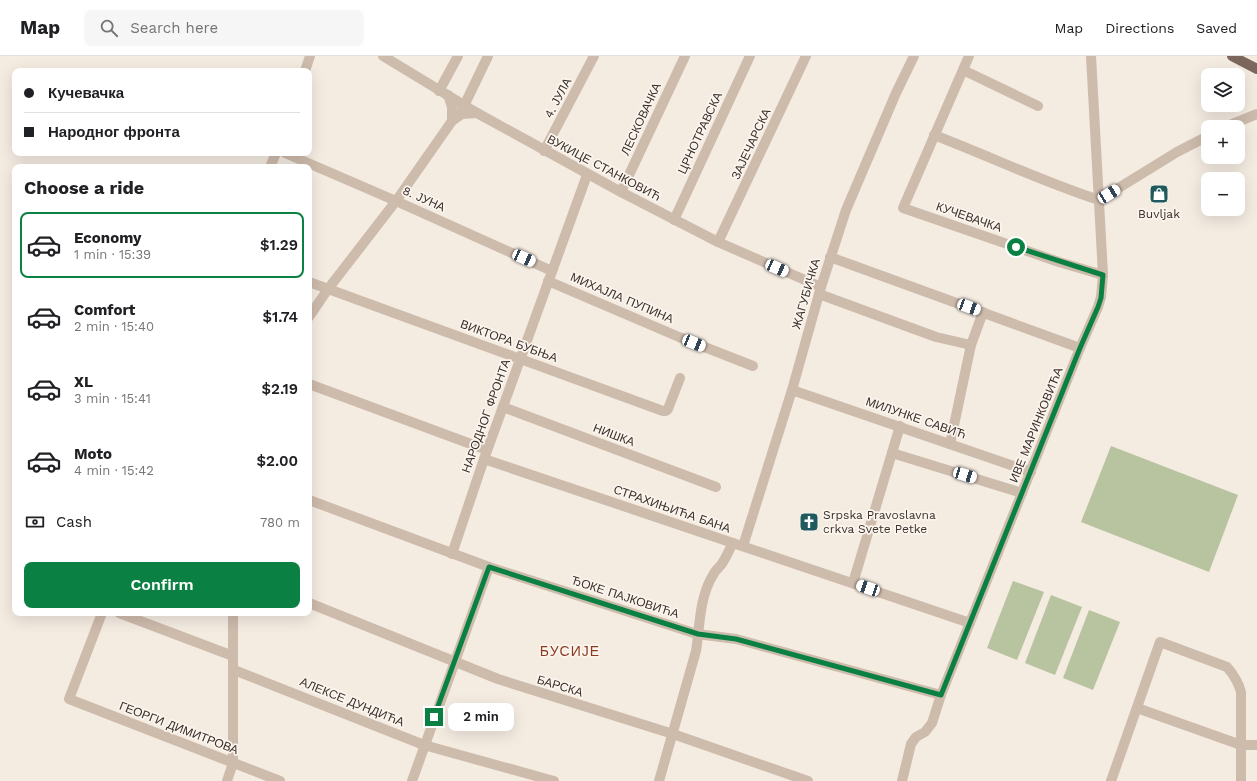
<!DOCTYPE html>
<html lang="en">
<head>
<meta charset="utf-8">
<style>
	body { margin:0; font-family:"Work Sans",sans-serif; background:#f6f6f6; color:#202124; height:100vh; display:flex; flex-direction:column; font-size:15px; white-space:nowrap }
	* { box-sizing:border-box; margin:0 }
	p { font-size:13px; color:#757577 }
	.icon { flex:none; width:22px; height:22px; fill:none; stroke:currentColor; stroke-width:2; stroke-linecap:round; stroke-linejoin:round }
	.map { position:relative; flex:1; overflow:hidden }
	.details { position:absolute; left:12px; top:108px; width:300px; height:452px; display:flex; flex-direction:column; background:#fff; border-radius:8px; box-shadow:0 4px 16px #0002 }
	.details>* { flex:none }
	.guide { position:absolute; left:12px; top:12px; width:300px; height:88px; border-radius:8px; box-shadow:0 4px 16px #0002; display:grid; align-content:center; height:88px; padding:0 12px; background:#fff }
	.controls { position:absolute; left:1201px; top:12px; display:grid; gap:8px }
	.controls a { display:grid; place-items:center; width:44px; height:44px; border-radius:8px; background:#fff; box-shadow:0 4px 16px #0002; font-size:20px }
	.end { position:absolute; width:18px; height:18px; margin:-9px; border:5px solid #0b8043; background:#fff; box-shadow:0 0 0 2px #fff }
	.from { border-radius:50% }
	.bubble { position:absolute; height:28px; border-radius:8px; background:#fff; box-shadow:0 4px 16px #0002; font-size:13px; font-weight:600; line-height:28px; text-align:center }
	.car { position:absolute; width:12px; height:24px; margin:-12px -6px; border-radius:5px; box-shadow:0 0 3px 1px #0007; background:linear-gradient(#fff 24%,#345 0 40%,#fff 0 76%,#345 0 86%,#fff 0) }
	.guide b { display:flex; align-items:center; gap:14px; height:38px; font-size:15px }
	.guide b+b { border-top:1px solid #e0e0e0 }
	.guide i { width:10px; height:10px; background:#202124 }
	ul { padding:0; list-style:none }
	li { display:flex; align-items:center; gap:12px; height:66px; margin:0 8px 6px; padding:0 4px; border:2px solid transparent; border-radius:8px }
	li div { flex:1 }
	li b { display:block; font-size:15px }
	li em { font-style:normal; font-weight:600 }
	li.selected { border-color:#0b8043 }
	li>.icon { width:36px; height:36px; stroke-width:1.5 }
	h2 { padding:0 12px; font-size:18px; line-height:48px }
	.pay { display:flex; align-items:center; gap:10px; height:44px; padding:0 12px; font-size:15px }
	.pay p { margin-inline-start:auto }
	.action { display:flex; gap:8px; margin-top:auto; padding:8px 12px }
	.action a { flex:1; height:46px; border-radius:8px; background:#0b8043; color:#fff; font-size:16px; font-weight:600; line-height:46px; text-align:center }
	header { display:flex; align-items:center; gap:24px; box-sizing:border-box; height:56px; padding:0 20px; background:#fff; border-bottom:1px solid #e0e0e0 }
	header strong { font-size:19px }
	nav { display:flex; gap:22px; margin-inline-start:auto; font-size:14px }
	.search { width:280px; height:36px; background:#f6f6f6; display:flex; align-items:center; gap:10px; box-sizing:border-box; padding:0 14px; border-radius:8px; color:#757577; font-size:15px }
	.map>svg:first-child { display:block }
</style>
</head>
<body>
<header>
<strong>Map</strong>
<div class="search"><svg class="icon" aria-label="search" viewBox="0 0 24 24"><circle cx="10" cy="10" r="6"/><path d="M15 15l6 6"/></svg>Search here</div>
<nav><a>Map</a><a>Directions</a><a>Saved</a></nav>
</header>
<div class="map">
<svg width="1257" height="725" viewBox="0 0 1257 725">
	<rect width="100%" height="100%" fill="#f4ebe1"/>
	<g fill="#b8c4a0">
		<polygon points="1111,390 1238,439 1209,516 1081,466"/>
		<polygon points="1013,525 1044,536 1017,604 987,592"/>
		<polygon points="1051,539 1082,551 1055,619 1025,607"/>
		<polygon points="1089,554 1120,566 1093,634 1063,622"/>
	</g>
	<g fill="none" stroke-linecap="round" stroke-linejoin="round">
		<g stroke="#cdbbac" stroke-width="10">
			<polyline points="383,0 477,57 621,136 718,186 821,231"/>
			<polyline points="969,0 903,152 1059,206 1103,219"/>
			<polyline points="963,14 1038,50"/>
			<polyline points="305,15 310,0"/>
			<polyline points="439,35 458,0"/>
			<polyline points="448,39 452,51 452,65"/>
			<polyline points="462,54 488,0"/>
			<polyline points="1225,71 1257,58"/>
			<path d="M934 79C989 100 1043 126 1099 144L1177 96 1208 80"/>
			<polyline points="544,95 594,0"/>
			<polyline points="285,97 396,145 552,215"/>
			<polyline points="270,111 276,97"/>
			<polyline points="621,136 685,0"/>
			<polyline points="674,164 750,0"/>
			<polyline points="718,186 806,0"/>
			<polyline points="830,201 1080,292"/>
			<polyline points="548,225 679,281 753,310"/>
			<polyline points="309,226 663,355 666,355 668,353 680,322"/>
			<polyline points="819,238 936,281 971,289"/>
			<polyline points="309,261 328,233 396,145 452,65 462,58 477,57"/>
			<polyline points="309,328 487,394"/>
			<polyline points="792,334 1031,416"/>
			<polyline points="503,351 716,431"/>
			<polyline points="950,388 971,289 983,256"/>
			<polyline points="892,397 1022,437"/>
			<polyline points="484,403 970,567"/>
			<polyline points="309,444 489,511 697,578 736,583 941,639"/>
			<polyline points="743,490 792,334 821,231 846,154 896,37 914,0"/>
			<polyline points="452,498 484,403 587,119"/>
			<polyline points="853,527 900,370"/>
			<polyline points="309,547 498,623 673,678 808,725"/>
			<polyline points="102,557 69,643 280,725"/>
			<polyline points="119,557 233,600"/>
			<polyline points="234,614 424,689 554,725"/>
			<polyline points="1137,652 1241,689 1257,689"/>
			<polyline points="227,725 233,707 233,557"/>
			<polyline points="412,725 489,511"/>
			<path d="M659 725 696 595C700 570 699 542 713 519 715 515 718 512 721 509 726 502 729 494 733 487"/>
			<polyline points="902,725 911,688 916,681 925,676 932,667 941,639 1080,292 1098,251 1101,241 1103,219 1091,0"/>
			<path d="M1111 725 1160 586 1227 611C1234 619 1238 625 1241 636V725"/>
		</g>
		<polyline stroke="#7d675c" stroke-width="10" points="1232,0 1257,13"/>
	</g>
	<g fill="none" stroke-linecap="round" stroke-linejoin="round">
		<polyline stroke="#0b8043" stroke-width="5" points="434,661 489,511 698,578 736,583 941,639 1080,292 1098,251 1101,242 1103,219 1016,191"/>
	</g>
	<defs>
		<g id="shop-square" transform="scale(1)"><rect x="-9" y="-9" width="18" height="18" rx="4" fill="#1f5a5e" stroke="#fbf5ee"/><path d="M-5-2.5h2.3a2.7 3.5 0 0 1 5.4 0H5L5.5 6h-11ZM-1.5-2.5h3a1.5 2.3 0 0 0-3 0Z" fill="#fff"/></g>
		<g id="church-square" transform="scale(1)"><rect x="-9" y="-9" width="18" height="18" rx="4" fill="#1f5a5e" stroke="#fbf5ee"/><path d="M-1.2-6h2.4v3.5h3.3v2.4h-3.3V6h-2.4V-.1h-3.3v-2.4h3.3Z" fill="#fff"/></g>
	</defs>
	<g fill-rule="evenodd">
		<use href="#shop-square" x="1159" y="138"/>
		<use href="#church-square" x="809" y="466"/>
	</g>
	<g text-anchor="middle" stroke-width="3.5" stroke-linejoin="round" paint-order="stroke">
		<g font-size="12" fill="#3b302b" stroke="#fbf5ee">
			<text transform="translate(558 42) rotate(-62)" y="4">4. ЈУЛА</text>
			<text transform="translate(641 63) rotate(-65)" y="4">ЛЕСКОВАЧКА</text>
			<text transform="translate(700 77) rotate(-65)" y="4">ЦРНОТРАВСКА</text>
			<text transform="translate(751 88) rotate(-65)" y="4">ЗАЈЕЧАРСКА</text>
			<text transform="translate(604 112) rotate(28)" y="4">ВУКИЦЕ СТАНКОВИЋ</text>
			<text transform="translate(424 143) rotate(24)" y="4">8. ЈУНА</text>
			<text transform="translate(969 161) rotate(19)" y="4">КУЧЕВАЧКА</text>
			<text transform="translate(806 238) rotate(-74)" y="4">ЖАГУБИЧКА</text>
			<text transform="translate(622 242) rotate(23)" y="4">МИХАЈЛА ПУПИНА</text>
			<text transform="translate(509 285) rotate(20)" y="4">ВИКТОРА БУБЊА</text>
			<text transform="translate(486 360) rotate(-70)" y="4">НАРОДНОГ ФРОНТА</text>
			<text transform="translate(916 362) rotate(19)" y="4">МИЛУНКЕ САВИЋ</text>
			<text transform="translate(1036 369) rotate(-68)" y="4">ИВЕ МАРИНКОВИЋА</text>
			<text transform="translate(614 379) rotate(21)" y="4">НИШКА</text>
			<text transform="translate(672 453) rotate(19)" y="4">СТРАХИЊИЋА БАНА</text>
			<text transform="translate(625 541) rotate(18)" y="4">ЂОКЕ ПАЈКОВИЋА</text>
			<text transform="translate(560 630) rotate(17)" y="4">БАРСКА</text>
			<text transform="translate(352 646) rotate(22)" y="4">АЛЕКСЕ ДУНДИЋА</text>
			<text transform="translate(179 672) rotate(21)" y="4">ГЕОРГИ ДИМИТРОВА</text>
		</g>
		<g font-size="12" fill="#3b302b" stroke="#fbf5ee">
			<text x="1159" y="162">Buvljak</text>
			<text x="823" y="463" text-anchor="start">Srpska Pravoslavna<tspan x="823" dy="14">crkva Svete Petke</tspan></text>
		</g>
		<g font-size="14" letter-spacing="1" fill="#8c3b22" stroke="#fbf5ee">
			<text x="570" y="600">БУСИЈЕ</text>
		</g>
	</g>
</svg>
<div class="controls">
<a><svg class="icon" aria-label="layers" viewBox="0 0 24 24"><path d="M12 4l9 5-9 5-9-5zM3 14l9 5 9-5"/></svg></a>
<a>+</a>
<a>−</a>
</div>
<i class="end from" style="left:1016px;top:191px"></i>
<i class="end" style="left:434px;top:661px"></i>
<div class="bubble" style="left:448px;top:647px;width:66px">2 min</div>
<i class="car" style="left:1109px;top:138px;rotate:59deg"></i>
<i class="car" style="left:524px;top:202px;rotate:114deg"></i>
<i class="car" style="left:777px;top:212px;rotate:114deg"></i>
<i class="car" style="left:969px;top:251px;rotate:110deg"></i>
<i class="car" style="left:694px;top:287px;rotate:112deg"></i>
<i class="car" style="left:965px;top:419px;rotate:107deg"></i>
<i class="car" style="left:868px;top:532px;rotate:289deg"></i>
<div class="guide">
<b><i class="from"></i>Кучевачка</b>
<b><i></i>Народног фронта</b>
</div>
<section class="details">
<h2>Choose a ride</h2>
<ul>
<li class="selected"><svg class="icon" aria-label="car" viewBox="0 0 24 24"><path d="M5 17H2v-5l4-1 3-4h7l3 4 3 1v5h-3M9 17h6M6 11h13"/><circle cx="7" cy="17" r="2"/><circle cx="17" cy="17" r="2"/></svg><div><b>Economy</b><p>1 min · 15:39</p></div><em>$1.29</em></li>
<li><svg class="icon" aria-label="car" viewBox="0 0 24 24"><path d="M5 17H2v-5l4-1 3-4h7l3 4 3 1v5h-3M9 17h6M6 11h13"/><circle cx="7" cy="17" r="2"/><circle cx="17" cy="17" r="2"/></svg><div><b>Comfort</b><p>2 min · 15:40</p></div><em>$1.74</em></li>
<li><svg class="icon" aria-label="car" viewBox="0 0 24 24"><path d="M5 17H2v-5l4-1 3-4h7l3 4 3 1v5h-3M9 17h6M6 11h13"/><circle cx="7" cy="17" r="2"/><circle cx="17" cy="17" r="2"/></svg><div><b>XL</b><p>3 min · 15:41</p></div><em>$2.19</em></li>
<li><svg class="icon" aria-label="car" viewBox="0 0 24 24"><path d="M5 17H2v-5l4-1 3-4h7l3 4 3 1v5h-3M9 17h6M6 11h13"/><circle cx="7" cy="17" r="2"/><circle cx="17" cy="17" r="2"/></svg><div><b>Moto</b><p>4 min · 15:42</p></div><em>$2.00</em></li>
</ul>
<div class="pay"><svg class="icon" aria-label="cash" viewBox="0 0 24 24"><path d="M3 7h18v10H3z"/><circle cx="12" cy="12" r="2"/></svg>Cash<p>780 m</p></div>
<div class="action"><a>Confirm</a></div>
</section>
</div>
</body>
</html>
